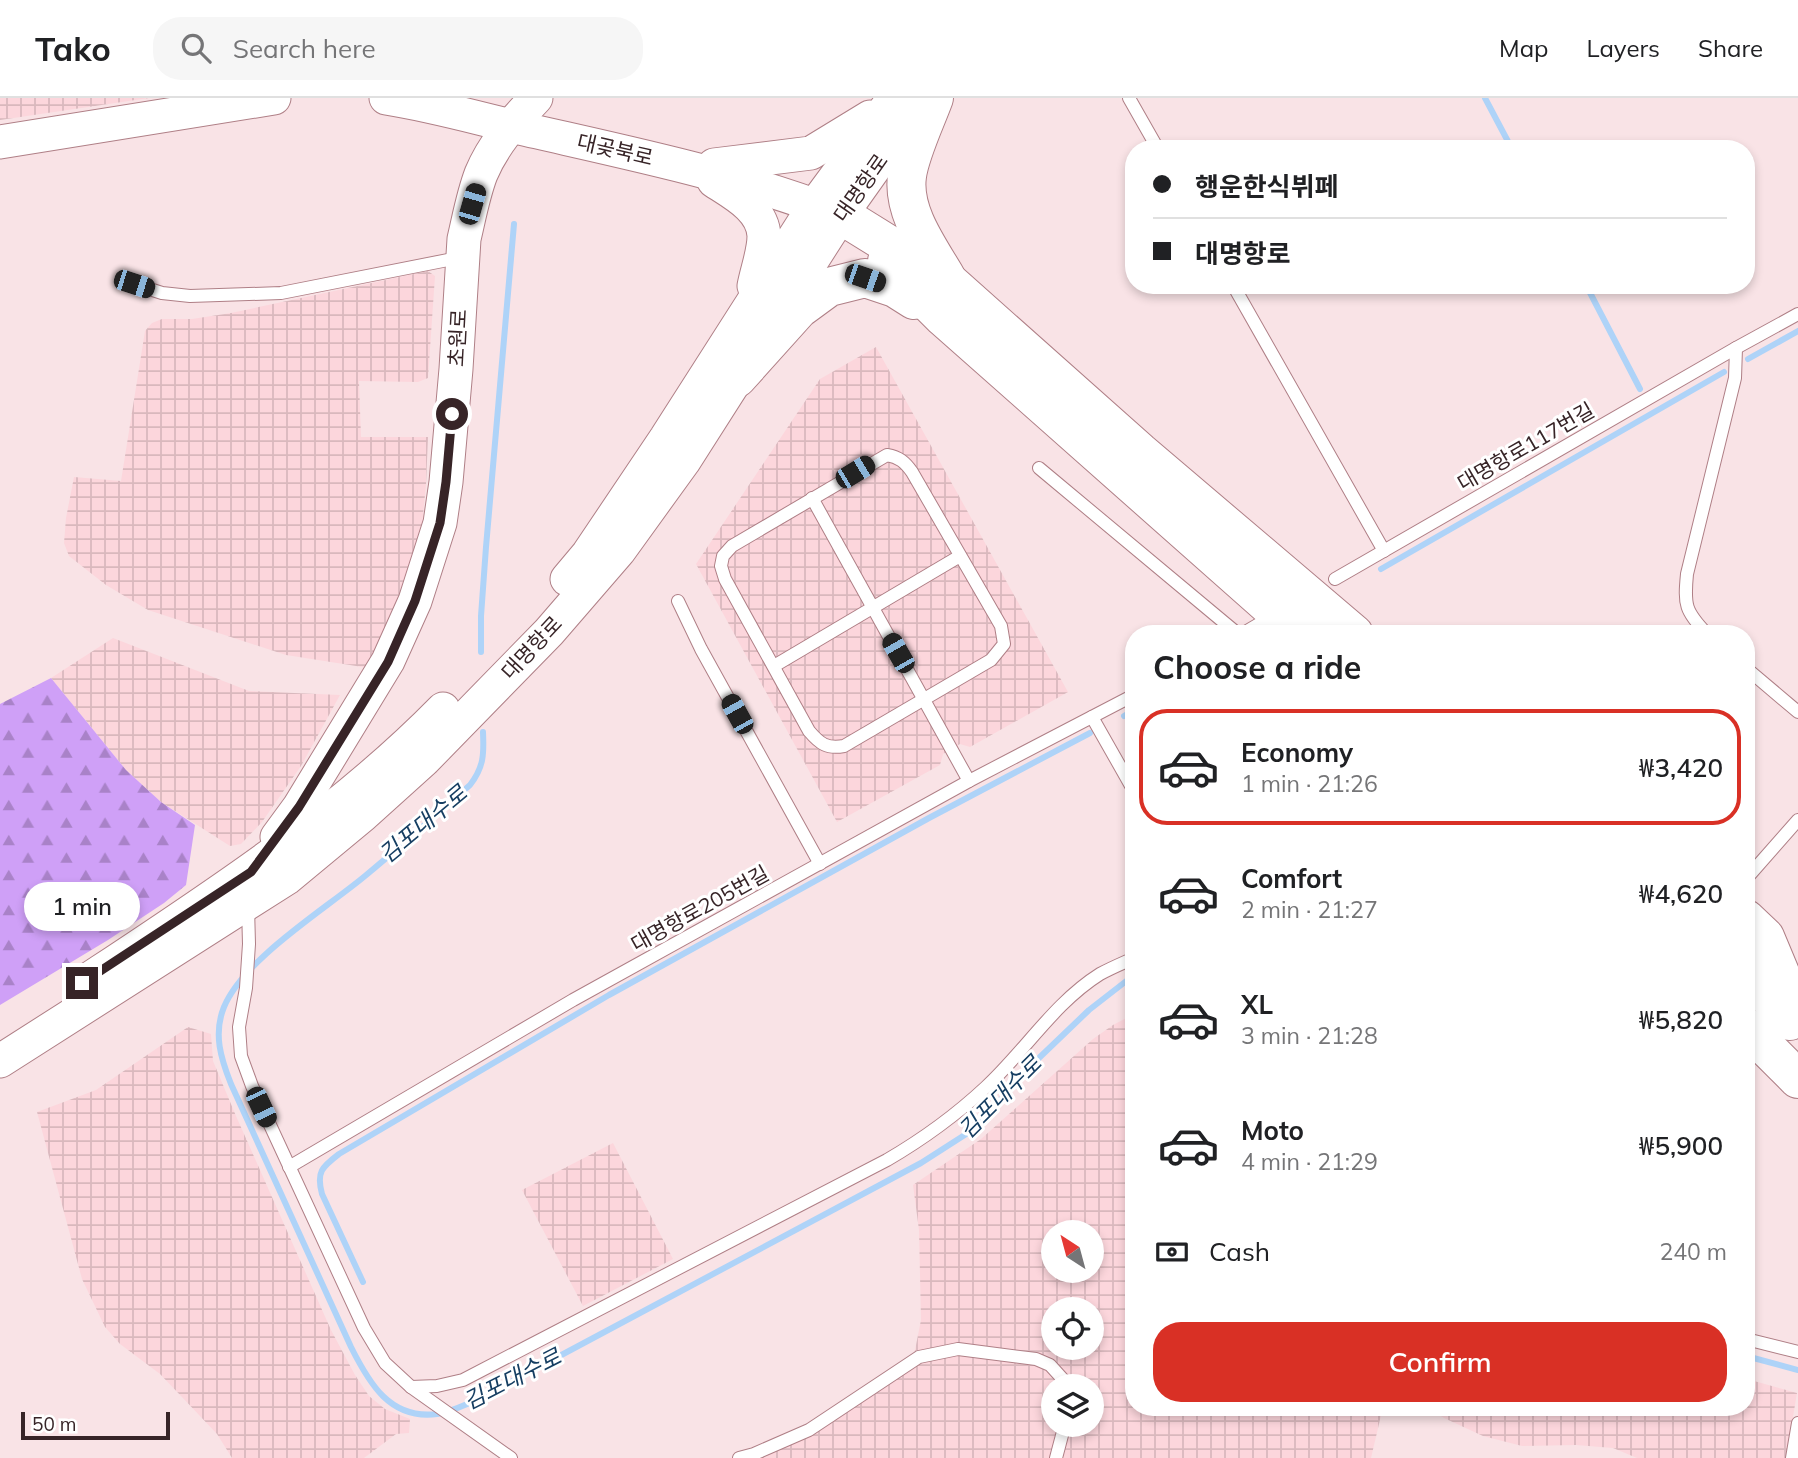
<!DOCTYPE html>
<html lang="en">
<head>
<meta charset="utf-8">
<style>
	body { margin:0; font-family:Mulish,"Noto Sans KR",sans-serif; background:#f6f6f6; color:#202124; height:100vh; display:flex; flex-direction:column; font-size:26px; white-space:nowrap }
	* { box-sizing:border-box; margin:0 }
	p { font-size:23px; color:#757577 }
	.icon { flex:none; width:38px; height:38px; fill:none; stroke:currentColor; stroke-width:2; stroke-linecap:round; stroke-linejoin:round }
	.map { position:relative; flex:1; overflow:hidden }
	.sheet { position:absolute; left:1125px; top:527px; width:630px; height:791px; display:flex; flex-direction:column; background:#fff; border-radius:28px; box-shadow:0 4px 10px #0003 }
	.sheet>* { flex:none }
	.hud { position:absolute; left:1125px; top:42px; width:630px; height:154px; border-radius:28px; box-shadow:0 4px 10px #0003; display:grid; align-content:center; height:154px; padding:0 28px; background:#fff }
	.needle { width:46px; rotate:324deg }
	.controls { position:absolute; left:1041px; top:1122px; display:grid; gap:14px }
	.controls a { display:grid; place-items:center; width:63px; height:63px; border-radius:50%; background:#fff; box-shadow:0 4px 10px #0003; font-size:35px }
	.scale { position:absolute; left:21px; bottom:18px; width:149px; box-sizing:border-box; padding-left:7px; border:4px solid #372427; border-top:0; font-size:19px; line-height:24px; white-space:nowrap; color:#372427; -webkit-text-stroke:5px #fff; paint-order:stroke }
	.end { position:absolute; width:32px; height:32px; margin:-16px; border:9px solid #372427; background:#fff; box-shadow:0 0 0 4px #fff }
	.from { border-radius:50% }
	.bubble { position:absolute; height:49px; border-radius:24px; background:#fff; box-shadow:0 4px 10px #0003; font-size:23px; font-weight:600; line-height:49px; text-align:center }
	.car { position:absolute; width:21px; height:42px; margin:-21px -10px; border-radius:9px; box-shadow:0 0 5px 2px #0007; background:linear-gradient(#222 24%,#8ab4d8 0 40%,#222 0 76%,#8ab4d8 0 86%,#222 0) }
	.hud b { display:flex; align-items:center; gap:24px; height:66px; font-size:26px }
	.hud b+b { border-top:2px solid #e0e0e0 }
	.hud i { width:18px; height:18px; background:#202124 }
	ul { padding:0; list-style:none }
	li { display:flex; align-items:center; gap:21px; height:116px; margin:0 14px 10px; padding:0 14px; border:4px solid transparent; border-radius:28px }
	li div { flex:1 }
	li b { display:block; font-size:26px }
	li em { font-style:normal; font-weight:600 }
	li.selected { border-color:#d93025 }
	li>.icon { width:63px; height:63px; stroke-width:1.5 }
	h2 { padding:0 28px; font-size:32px; line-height:84px }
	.pay { display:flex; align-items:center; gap:18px; height:77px; padding:0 28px; font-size:26px }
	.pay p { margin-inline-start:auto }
	.primary-button { display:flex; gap:14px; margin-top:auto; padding:14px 28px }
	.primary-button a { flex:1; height:80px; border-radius:28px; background:#d93025; color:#fff; font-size:28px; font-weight:600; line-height:80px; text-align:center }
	header { display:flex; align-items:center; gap:42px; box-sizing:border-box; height:98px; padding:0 35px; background:#fff; border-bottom:2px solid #e0e0e0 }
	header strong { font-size:33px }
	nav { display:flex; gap:38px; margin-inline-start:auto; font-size:24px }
	.search { width:490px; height:63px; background:#f6f6f6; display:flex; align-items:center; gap:18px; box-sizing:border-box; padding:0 24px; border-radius:28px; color:#757577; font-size:26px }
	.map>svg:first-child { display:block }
</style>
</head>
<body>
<header>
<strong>Tako</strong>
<div class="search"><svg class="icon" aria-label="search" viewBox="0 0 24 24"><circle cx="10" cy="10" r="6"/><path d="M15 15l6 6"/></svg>Search here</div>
<nav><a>Map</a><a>Layers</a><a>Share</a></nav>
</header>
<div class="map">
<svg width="1798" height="1360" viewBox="0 0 1798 1360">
	<defs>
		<pattern id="industrial-grid" width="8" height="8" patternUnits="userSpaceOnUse" patternTransform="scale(1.75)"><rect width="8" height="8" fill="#fcd6dc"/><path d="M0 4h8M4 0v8" fill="none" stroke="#d9b8bd"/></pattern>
		<pattern id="forest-firs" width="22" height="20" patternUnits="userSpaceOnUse" patternTransform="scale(1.75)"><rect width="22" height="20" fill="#cfa0f7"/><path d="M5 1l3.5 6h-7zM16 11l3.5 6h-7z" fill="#a982c8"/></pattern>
	</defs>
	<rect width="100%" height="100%" fill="#f9e3e6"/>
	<g fill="url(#industrial-grid)" fill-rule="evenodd">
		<polygon points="0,0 149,0 0,22"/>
		<polygon points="428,173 435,178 428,280 418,284 359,283 361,339 428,339 426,387 422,427 406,495 369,570 286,557 148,512 106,487 69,458 64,445 66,420 74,379 121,383 145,233 152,225 162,221 192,221 231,215"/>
		<polygon points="876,249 1068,594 970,649 960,646 943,656 940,667 837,724 696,466 820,281"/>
		<polygon points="113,540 249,593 340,597 301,668 262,724 241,746 230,748 161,704 126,672 51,580"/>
		<path d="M1134 916V1309H1383L1371 1360H761L810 1338 911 1272 921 1222 919 1132 913 1087 981 1041 1093 941 1113 927ZM1054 1134H1092V1172H1054ZM1054 1211H1092V1250H1054ZM1054 1288H1092V1326H1054Z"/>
		<polygon points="188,929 211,936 213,963 236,1018 331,1232 355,1277 369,1298 385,1311 410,1321 409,1335 396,1336 364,1360 232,1360 217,1336 181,1298 160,1276 120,1246 105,1229 82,1181 37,1014 96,992"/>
		<polygon points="613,1045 673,1161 583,1208 522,1092"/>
		<polygon points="1747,1281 1797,1295 1786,1360 1637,1360 1613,1350 1576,1347 1522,1348 1483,1338 1444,1320 1427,1309 1746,1309"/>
	</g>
	<polygon fill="url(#forest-firs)" points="51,580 126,672 161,704 195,727 186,787 164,805 108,842 0,907 0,606"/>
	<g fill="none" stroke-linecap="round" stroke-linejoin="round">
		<g stroke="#aed3f8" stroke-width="6">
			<polyline points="1485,0 1512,51"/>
			<polyline points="1586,187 1640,291"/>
			<polyline points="1748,261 1798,233"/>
			<polyline points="1381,471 1724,274"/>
			<polyline points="1270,536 1270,535"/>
			<polyline points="481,554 481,518 486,449 514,126"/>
			<polyline points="1124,618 1134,612"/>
			<path d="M483 634C484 656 484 669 470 687 435 718 400 749 365 778 324 812 244 861 224 909 213 936 221 961 231 986L351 1249C369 1285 390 1322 437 1316 451 1314 466 1306 479 1301L921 1065 974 1031 1040 959 1089 912 1134 877"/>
			<path d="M363 1184 322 1096C316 1074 322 1069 339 1056L609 897 929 720 1090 635"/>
			<polyline points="1746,1258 1798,1272"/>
		</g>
		<g stroke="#af7f86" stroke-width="14">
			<g id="lane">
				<polyline points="1129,0 1158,51"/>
				<polyline points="134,186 162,195 190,198 281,195 463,159"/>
				<polyline points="1233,187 1384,453"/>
				<path d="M887 357C899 359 905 364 912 374L1001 528 1004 546 991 562 844 648C827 651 820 646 809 633L725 481 721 468 723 458 732 448Z"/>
				<polyline points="1039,370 1238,536"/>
				<polyline points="812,400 969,683"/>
				<polyline points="1335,481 1736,250 1798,216"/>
				<polyline points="678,503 701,551 820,766"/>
				<polyline points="1242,536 1259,526"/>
				<path d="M1707 536C1685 513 1684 507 1687 476L1735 280 1736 250"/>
				<polyline points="774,568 960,458"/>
				<polyline points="1746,570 1798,614"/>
				<polyline points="1092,619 1134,693"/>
				<polyline points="1746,781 1798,722"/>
				<polyline points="248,809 249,846 246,890 239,929 241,958 252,988 364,1230 385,1265 411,1289 511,1360"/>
				<polyline points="289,1069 573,902 969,683 1134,597"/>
				<polyline points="1746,1241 1798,1254"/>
				<path d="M411 1289 437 1288 463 1282 887 1062C923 1041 956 1017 986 989 1025 953 1054 905 1100 876 1111 870 1123 865 1134 860"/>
				<polyline points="739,1360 754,1356 809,1332 919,1259 958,1251 1036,1261 1050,1267 1069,1288"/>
				<polyline points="1056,1360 1065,1326"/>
				<polyline points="1792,1360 1798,1325"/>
			</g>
		</g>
		<g stroke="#af7f86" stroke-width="35">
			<g id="secondary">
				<path d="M386 0C437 8 487 23 537 34 638 57 738 78 835 115"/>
				<polyline points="0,44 274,0"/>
				<polyline points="714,67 811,55 870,19"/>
				<path d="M714 83C734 96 763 111 764 138 764 154 757 172 754 188"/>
				<polyline points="567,481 588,456 666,340 815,107 894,0"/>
				<path d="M277 739 299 709 388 563 415 503 440 425 446 384 456 271 464 141C469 120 473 97 481 76 493 47 514 23 536 0"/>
				<path d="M80 887C207 803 336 720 443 611"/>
				<polyline points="0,963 287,780 363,717 424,662 549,534 619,453 684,363 841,117 924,0"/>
			</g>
		</g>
		<g stroke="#af7f86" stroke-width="40">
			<g id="highway">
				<path d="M934 0C926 22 910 55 907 78 902 114 929 150 946 179"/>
				<polyline points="841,117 949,184 1140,354 1354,536"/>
				<polyline points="887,163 943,219 1301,536"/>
				<polyline points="737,280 799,211 829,189 865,180 895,190 914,202"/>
				<polyline points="1746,821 1765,839 1798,918"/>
				<polyline points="1746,874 1790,923"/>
				<polyline points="1746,929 1798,981"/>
			</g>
		</g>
		<use href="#lane" stroke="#fff" stroke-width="12"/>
		<use href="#secondary" stroke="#fff" stroke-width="33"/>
		<use href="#highway" stroke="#fff" stroke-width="38"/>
	</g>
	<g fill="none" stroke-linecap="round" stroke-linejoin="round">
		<polyline stroke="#372427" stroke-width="9" points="82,885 251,774 299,709 388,564 415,503 440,425 446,384 452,316"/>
	</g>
	<g text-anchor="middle" stroke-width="6" stroke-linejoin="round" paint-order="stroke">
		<g font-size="21" fill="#372427" stroke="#fff">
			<text transform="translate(615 52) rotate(13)" y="7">대곶북로</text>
			<text transform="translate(861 90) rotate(-55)" y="7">대명항로</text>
			<text transform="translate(458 240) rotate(-87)" y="7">초원로</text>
			<text transform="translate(1526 349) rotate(-30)" y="7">대명항로117번길</text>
			<text transform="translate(532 550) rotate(-47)" y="7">대명항로</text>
			<text transform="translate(700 811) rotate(-29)" y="7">대명항로205번길</text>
		</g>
		<g font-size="23" font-style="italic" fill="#163e62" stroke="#fff">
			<text transform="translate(423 726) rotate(-40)" y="8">김포대수로</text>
			<text transform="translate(1000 999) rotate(-45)" y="8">김포대수로</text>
			<text transform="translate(512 1281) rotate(-27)" y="8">김포대수로</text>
		</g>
	</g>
</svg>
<div class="controls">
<a><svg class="needle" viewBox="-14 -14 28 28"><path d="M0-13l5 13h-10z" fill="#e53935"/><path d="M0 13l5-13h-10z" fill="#757577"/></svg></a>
<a><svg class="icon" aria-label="locate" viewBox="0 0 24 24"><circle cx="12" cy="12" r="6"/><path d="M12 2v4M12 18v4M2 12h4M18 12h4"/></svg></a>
<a><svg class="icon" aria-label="layers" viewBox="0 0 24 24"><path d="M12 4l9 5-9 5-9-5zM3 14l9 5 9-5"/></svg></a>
</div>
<div class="scale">50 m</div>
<i class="end from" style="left:452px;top:316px"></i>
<i class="end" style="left:82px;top:885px"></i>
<div class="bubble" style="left:24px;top:784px;width:116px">1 min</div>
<i class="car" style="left:472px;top:106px;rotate:16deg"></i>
<i class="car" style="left:865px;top:180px;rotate:109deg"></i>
<i class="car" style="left:134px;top:186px;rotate:108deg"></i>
<i class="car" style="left:855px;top:374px;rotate:59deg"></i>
<i class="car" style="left:898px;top:555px;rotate:330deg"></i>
<i class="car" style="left:737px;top:616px;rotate:331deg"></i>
<i class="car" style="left:261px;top:1009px;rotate:155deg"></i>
<div class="hud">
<b><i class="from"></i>행운한식뷔페</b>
<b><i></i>대명항로</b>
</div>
<section class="sheet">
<h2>Choose a ride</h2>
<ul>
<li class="selected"><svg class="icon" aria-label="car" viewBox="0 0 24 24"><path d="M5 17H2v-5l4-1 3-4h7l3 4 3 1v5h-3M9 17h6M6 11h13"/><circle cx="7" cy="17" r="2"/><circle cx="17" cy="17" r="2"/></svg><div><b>Economy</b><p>1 min · 21:26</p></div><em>₩3,420</em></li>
<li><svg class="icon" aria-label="car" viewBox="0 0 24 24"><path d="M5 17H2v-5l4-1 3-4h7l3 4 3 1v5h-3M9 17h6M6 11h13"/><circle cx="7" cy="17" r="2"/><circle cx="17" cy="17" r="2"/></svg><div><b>Comfort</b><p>2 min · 21:27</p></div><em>₩4,620</em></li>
<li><svg class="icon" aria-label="car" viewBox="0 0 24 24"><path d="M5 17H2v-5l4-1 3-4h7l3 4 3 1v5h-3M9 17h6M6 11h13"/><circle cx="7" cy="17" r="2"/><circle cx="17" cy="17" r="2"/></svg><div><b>XL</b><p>3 min · 21:28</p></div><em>₩5,820</em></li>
<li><svg class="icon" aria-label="car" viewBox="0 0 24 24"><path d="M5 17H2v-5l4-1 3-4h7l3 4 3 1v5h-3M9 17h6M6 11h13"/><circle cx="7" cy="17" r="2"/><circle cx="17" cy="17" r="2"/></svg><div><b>Moto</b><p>4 min · 21:29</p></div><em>₩5,900</em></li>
</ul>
<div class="pay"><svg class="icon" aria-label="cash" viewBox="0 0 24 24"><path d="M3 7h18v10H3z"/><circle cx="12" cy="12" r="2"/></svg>Cash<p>240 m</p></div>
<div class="primary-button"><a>Confirm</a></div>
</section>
</div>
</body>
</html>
